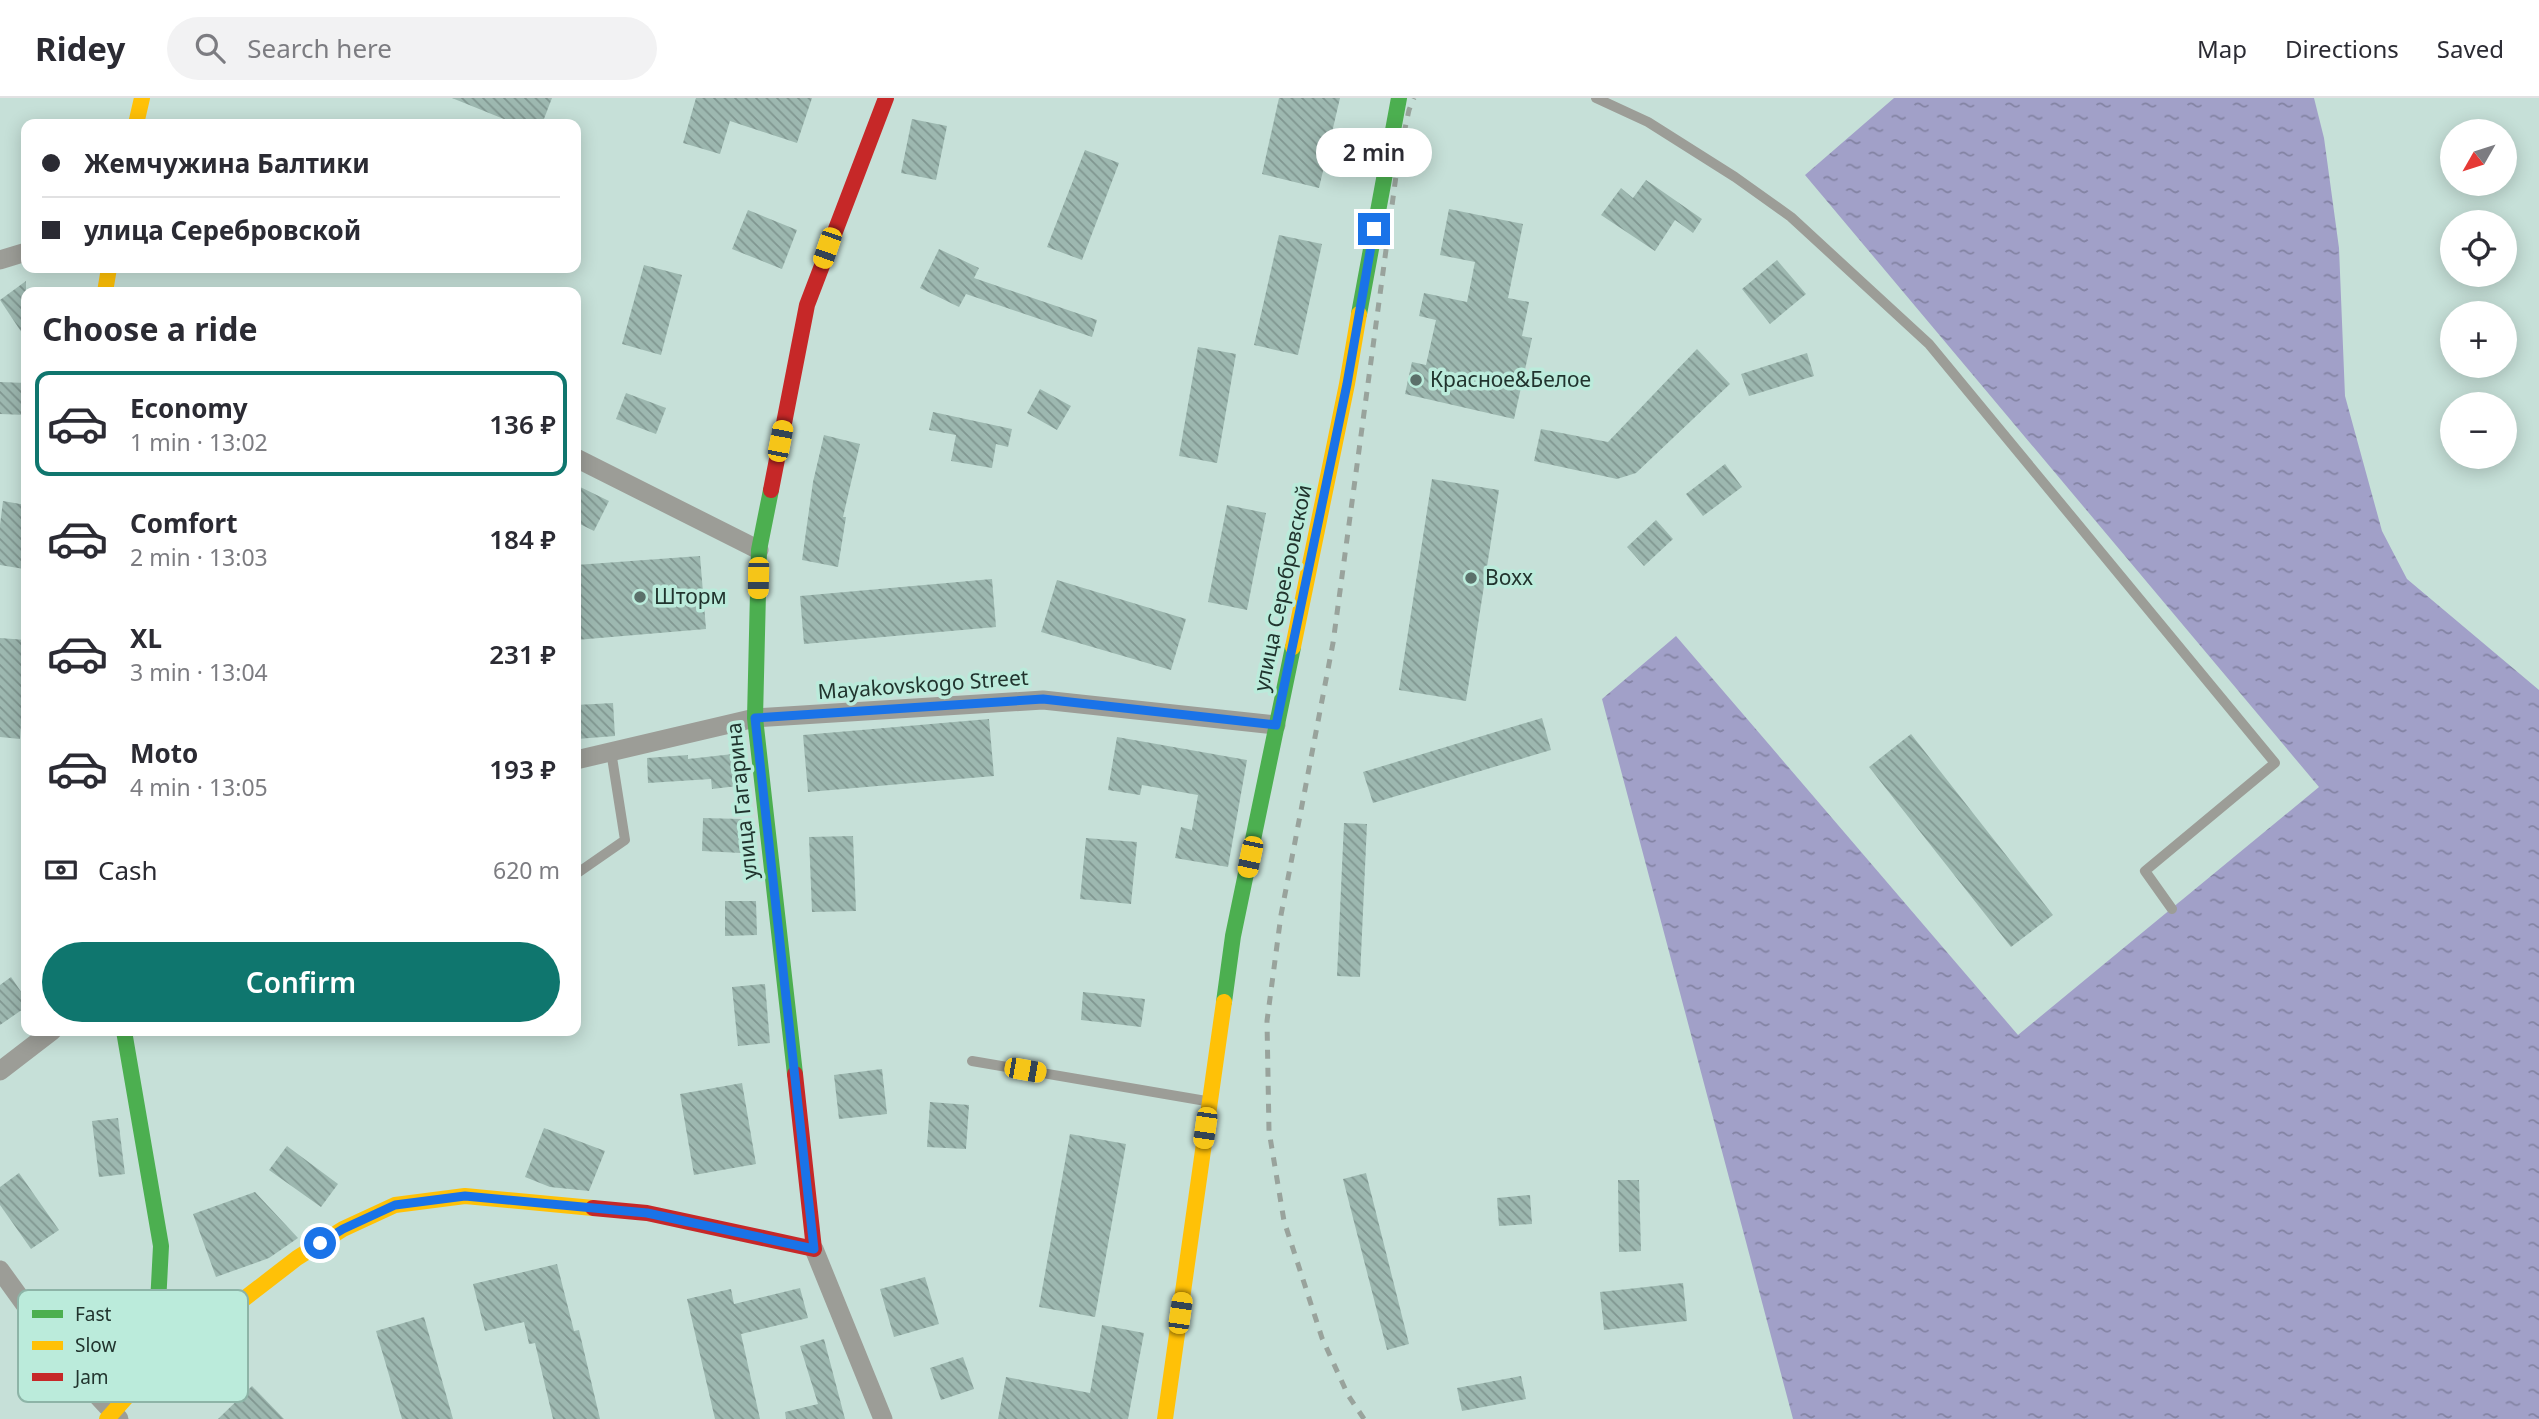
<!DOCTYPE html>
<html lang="en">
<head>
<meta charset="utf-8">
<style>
	body { margin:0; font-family:"Noto Sans",sans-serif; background:#f2f2f3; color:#2b2b33; height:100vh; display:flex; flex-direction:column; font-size:26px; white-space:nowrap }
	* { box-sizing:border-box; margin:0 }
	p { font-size:23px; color:#7c7c81 }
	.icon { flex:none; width:38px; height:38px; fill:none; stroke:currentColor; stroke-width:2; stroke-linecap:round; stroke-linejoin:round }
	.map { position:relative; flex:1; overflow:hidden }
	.drawer { position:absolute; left:21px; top:189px; width:560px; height:749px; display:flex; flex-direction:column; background:#fff; border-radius:14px; box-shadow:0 4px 18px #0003 }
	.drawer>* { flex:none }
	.guide { position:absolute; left:21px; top:21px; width:560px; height:154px; border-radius:14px; box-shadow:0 4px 18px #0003; display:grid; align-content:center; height:154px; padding:0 21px; background:#fff }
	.needle { width:46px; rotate:231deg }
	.controls { position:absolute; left:2440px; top:21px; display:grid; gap:14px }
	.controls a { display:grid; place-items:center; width:77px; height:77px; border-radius:50%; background:#fff; box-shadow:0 4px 18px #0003; font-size:35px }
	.end { position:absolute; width:32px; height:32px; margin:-16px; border:9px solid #1a73e8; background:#fff; box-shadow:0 0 0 4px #fff }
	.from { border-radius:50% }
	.bubble { position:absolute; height:49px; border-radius:24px; background:#fff; box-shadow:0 4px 18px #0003; font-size:23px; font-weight:600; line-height:49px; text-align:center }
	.car { position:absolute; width:21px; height:42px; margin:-21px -10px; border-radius:9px; box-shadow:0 0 5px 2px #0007; background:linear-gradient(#f5c518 24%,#345 0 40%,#f5c518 0 76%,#345 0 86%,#f5c518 0) }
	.guide b { display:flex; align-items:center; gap:24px; height:66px; font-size:26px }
	.guide b+b { border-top:2px solid #e1e1e2 }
	.guide i { width:18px; height:18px; background:#2b2b33 }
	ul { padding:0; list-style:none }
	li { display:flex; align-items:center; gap:21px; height:105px; margin:0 14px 10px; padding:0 7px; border:4px solid transparent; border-radius:14px }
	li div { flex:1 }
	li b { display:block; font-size:26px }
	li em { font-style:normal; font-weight:600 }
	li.on { border-color:#0f766e }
	li>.icon { width:63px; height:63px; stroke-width:1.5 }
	h2 { padding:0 21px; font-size:32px; line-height:84px }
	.pay { display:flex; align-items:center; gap:18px; height:77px; padding:0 21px; font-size:26px }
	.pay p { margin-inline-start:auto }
	.button { display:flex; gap:14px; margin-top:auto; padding:14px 21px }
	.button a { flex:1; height:80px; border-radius:42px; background:#0f766e; color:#fff; font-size:28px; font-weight:600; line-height:80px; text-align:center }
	header { display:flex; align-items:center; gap:42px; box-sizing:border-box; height:98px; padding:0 35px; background:#fff; border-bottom:2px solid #e1e1e2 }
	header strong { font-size:33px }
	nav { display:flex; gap:38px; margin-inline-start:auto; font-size:24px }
	.search { width:490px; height:63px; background:#f2f2f3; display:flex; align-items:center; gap:18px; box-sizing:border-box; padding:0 24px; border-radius:38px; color:#7c7c81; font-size:26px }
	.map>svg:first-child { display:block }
</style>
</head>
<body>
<header>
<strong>Ridey</strong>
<div class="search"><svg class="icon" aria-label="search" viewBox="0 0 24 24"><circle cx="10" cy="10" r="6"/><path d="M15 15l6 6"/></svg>Search here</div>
<nav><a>Map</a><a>Directions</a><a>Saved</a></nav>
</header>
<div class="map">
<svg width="2539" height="1321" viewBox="0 0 2539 1321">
	<defs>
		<pattern id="water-ripples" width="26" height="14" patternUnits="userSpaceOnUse" patternTransform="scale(1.75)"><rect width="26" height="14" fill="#a1a0c8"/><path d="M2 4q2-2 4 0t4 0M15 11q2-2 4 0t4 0" fill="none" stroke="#8383a3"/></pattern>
		<pattern id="building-back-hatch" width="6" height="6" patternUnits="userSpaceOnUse" patternTransform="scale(1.75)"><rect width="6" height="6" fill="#9db8b0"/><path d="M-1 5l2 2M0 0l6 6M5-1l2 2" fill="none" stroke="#809690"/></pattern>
	</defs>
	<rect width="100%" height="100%" fill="#c6e0d8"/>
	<polygon fill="url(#water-ripples)" points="1894,0 2314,0 2324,40 2339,150 2345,298 2382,433 2407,481 2539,592 2539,1321 1793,1321 1602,601 1676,538 2018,937 2319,689 1805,77"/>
	<g fill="url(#building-back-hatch)">
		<polygon points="452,0 552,0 542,26 516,26"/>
		<polygon points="696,0 812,0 797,45 730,23 720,56 683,45"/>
		<polygon points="1279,0 1340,0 1319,90 1262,76"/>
		<polygon points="912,21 947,28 936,82 901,75"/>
		<polygon points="1085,52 1119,65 1082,162 1047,149"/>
		<polygon points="1646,82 1702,121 1693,135 1675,122 1655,153 1601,117 1621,90 1633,100"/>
		<polygon points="1449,111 1523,126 1508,200 1529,204 1522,238 1532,240 1514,321 1405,296 1412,264 1426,267 1436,222 1419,218 1424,195 1467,204 1475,164 1440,157"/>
		<polygon points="748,112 797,132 782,171 732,151"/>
		<polygon points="1279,137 1322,146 1298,257 1254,247"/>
		<polygon points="939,151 979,170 974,180 1097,222 1092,239 966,196 959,209 920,190"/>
		<polygon points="1777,162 1806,196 1770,226 1742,191"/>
		<polygon points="644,167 682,177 661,257 622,246"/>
		<polygon points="26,183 26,241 0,202"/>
		<polygon points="1198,249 1236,256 1217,365 1179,358"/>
		<polygon points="1697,251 1730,286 1636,375 1617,381 1534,363 1541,331 1608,344"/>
		<polygon points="1807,255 1814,278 1749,298 1741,276"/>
		<polygon points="0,284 26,285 26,317 0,316"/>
		<polygon points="1040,291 1071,308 1057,332 1027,315"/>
		<polygon points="626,295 666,310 656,336 616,321"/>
		<polygon points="933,314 1012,331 1008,349 996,346 992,370 951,363 956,337 929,332"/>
		<polygon points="824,337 860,346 843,419 846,419 838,469 802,462 813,384"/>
		<polygon points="1725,366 1742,389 1703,418 1686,396"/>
		<polygon points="1432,381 1499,392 1466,603 1399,592"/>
		<polygon points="576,387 609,403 594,433 576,424"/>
		<polygon points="3,403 26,407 24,471 0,467 0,427"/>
		<polygon points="1227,407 1266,415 1247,512 1208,504"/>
		<polygon points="1656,422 1673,441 1644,468 1627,449"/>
		<polygon points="700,458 706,531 576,542 576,467"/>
		<polygon points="992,481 996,529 804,546 800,498"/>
		<polygon points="1057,482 1186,521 1171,572 1041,534"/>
		<polygon points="0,540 26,542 20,641 0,639"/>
		<polygon points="613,605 615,638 577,641 576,607"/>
		<polygon points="1542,620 1551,652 1373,705 1363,674"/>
		<polygon points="989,621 994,678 808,694 803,637"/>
		<polygon points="1911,636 2053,817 2011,849 1869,669"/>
		<polygon points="1117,639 1247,662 1228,769 1175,760 1181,729 1192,732 1198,697 1142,687 1140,697 1108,692"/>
		<polygon points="742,655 746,687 712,691 711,681 648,685 647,660 688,657 688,661"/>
		<polygon points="703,720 742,721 741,755 702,753"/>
		<polygon points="1344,725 1367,726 1360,879 1337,878"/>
		<polygon points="853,738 856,813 812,814 809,739"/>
		<polygon points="1086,740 1137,744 1131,806 1080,801"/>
		<polygon points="725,803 756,803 757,837 725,838"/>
		<polygon points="11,879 26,901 26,909 0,927 0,887"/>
		<polygon points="765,886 770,945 738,948 732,889"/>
		<polygon points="1083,894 1145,901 1141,929 1081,922"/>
		<polygon points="882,971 887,1016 839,1021 834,977"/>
		<polygon points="742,985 756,1066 694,1077 680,996"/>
		<polygon points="930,1004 969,1007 966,1051 927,1049"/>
		<polygon points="118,1020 125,1076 99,1079 92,1023"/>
		<polygon points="544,1030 605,1053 589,1093 550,1089 525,1079"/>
		<polygon points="1070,1036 1126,1046 1095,1219 1039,1209"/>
		<polygon points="287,1048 338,1086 321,1109 269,1072"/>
		<polygon points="19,1075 59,1132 31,1151 0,1107 0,1089"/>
		<polygon points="1366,1075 1409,1246 1387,1252 1343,1081"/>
		<polygon points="1618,1082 1639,1082 1641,1153 1619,1154"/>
		<polygon points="255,1094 298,1140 269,1160 216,1179 193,1116"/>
		<polygon points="1530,1097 1532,1126 1499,1128 1497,1100"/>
		<polygon points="557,1166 574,1233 579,1232 600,1321 553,1321 535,1245 529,1246 524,1224 485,1233 473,1186"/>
		<polygon points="925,1179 939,1226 894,1239 880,1191"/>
		<polygon points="1683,1185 1687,1223 1604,1232 1600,1194"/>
		<polygon points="800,1190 808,1220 741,1236 760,1321 715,1321 687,1201 731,1191 734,1206"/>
		<polygon points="424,1219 453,1321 402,1321 376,1233"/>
		<polygon points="1102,1227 1144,1235 1128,1321 998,1321 1006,1279 1090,1295"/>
		<polygon points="824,1241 845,1321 786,1321 785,1314 818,1306 800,1248"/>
		<polygon points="963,1259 974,1291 941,1302 930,1270"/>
		<polygon points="1521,1278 1526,1301 1462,1313 1457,1290"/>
		<polygon points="252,1288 284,1321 218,1321"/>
	</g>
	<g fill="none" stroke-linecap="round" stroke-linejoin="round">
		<g stroke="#9c9d97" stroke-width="10">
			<polyline points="1596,0 1648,24 1735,79 1791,119 1929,246 2275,665 2145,773 2172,811"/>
			<polyline points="576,776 625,742 611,653"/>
			<polyline points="972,963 1206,1003"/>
		</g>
		<g stroke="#9c9d97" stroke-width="19">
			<polyline points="0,162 26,154"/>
			<polyline points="576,360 759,452"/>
			<polyline points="576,662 755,620 1043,602 1276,627"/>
			<polyline points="0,973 52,933"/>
			<polyline points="814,1151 883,1321"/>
			<polyline points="0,1172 67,1265 119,1321"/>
		</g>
		<g stroke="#4caf50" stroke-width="16">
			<polyline points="1359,216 1399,0"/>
			<polyline points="771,392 759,452 755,620 795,976"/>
			<polyline points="1224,904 1233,838 1293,549"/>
			<polyline points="124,933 161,1148 157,1225 147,1276"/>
		</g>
		<g stroke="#ffc107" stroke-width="16">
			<polyline points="136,26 142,0"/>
			<polyline points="105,194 109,170"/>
			<polyline points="1293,549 1347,286 1359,216"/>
			<polyline points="107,1321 147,1276 297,1160 343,1131 395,1107 465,1098 593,1110"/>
			<polyline points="1165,1321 1224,904"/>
		</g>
		<g stroke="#c62828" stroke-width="16">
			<polyline points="771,392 807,207 886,0"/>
			<polyline points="593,1110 647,1115 814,1151 795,976"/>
		</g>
		<polyline stroke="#99a39c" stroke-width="5" stroke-dasharray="9 9" stroke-linecap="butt" points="1364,1321 1348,1297 1322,1240 1284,1123 1269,1033 1267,923 1281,817 1333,545 1398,63 1409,12 1414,0"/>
	</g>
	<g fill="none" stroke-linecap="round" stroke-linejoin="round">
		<polyline stroke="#1a73e8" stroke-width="9" points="320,1145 343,1131 395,1107 465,1098 647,1115 814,1151 755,620 1043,601 1276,627 1347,286 1374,131"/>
	</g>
	<g fill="#5b706a" stroke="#bbebdb" stroke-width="2.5">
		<circle cx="1416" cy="282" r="7"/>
		<circle cx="1471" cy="480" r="7"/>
		<circle cx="640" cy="499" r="7"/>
	</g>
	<g text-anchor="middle" stroke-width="7" stroke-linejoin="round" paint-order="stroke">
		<g font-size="21" fill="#21342e" stroke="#bbebdb" text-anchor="start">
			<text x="1430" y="289">Красное&amp;Белое</text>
			<text x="1485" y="487">Boxx</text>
			<text x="654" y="506">Шторм</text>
		</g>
		<g font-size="21" fill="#21342e" stroke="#bbebdb">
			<text transform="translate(1283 490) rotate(-78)" y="7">улица Серебровской</text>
			<text transform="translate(923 587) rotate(-4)" y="7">Mayakovskogo Street</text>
			<text transform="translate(742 703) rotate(-96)" y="7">улица Гагарина</text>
		</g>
	</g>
	<rect x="18" y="1192" width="230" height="112" rx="10" fill="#bbebdb" stroke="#8db4a7" stroke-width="2"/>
	<rect x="32" y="1212" width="31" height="8" fill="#4caf50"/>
	<rect x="32" y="1243" width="31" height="9" fill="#ffc107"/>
	<rect x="32" y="1275" width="31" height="8" fill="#c62828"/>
	<g font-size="19" fill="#21342e">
		<text x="75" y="1223">Fast</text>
		<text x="75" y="1254">Slow</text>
		<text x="75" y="1286">Jam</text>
	</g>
</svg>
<div class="controls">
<a><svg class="needle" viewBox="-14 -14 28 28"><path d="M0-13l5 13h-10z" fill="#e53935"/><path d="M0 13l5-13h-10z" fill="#7c7c81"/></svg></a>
<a><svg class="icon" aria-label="locate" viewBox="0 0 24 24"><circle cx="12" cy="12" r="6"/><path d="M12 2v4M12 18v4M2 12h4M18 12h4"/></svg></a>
<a>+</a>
<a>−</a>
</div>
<i class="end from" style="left:320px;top:1145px"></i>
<i class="end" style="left:1374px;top:131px"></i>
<div class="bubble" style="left:1316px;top:30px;width:116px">2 min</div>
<i class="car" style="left:827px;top:150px;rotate:199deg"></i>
<i class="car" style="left:780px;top:343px;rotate:11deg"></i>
<i class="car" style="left:758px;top:480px;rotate:181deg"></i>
<i class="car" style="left:1250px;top:759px;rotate:192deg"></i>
<i class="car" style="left:1025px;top:972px;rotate:100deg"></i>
<i class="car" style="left:1205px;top:1030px;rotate:188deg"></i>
<i class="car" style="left:1180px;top:1215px;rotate:8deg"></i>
<div class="guide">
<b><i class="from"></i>Жемчужина Балтики</b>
<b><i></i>улица Серебровской</b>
</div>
<section class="drawer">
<h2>Choose a ride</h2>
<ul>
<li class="on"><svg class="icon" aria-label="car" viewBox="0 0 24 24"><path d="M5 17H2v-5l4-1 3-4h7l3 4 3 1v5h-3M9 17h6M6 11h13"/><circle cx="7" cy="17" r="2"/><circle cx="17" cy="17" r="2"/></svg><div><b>Economy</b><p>1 min · 13:02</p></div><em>136 ₽</em></li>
<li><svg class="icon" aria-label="car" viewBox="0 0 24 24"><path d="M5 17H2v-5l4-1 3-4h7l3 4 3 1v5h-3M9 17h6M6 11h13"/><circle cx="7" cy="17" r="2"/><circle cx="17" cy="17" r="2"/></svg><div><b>Comfort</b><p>2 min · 13:03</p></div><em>184 ₽</em></li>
<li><svg class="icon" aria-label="car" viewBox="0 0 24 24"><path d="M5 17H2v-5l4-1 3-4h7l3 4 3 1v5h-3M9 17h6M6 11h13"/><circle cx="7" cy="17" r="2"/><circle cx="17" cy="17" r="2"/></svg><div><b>XL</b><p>3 min · 13:04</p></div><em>231 ₽</em></li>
<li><svg class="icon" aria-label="car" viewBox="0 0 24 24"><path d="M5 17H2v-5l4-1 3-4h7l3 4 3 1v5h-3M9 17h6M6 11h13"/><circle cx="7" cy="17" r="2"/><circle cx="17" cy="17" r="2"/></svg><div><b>Moto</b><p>4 min · 13:05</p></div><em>193 ₽</em></li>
</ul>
<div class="pay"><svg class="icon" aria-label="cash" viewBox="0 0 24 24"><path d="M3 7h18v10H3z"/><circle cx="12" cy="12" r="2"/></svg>Cash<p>620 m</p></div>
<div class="button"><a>Confirm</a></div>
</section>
</div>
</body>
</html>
